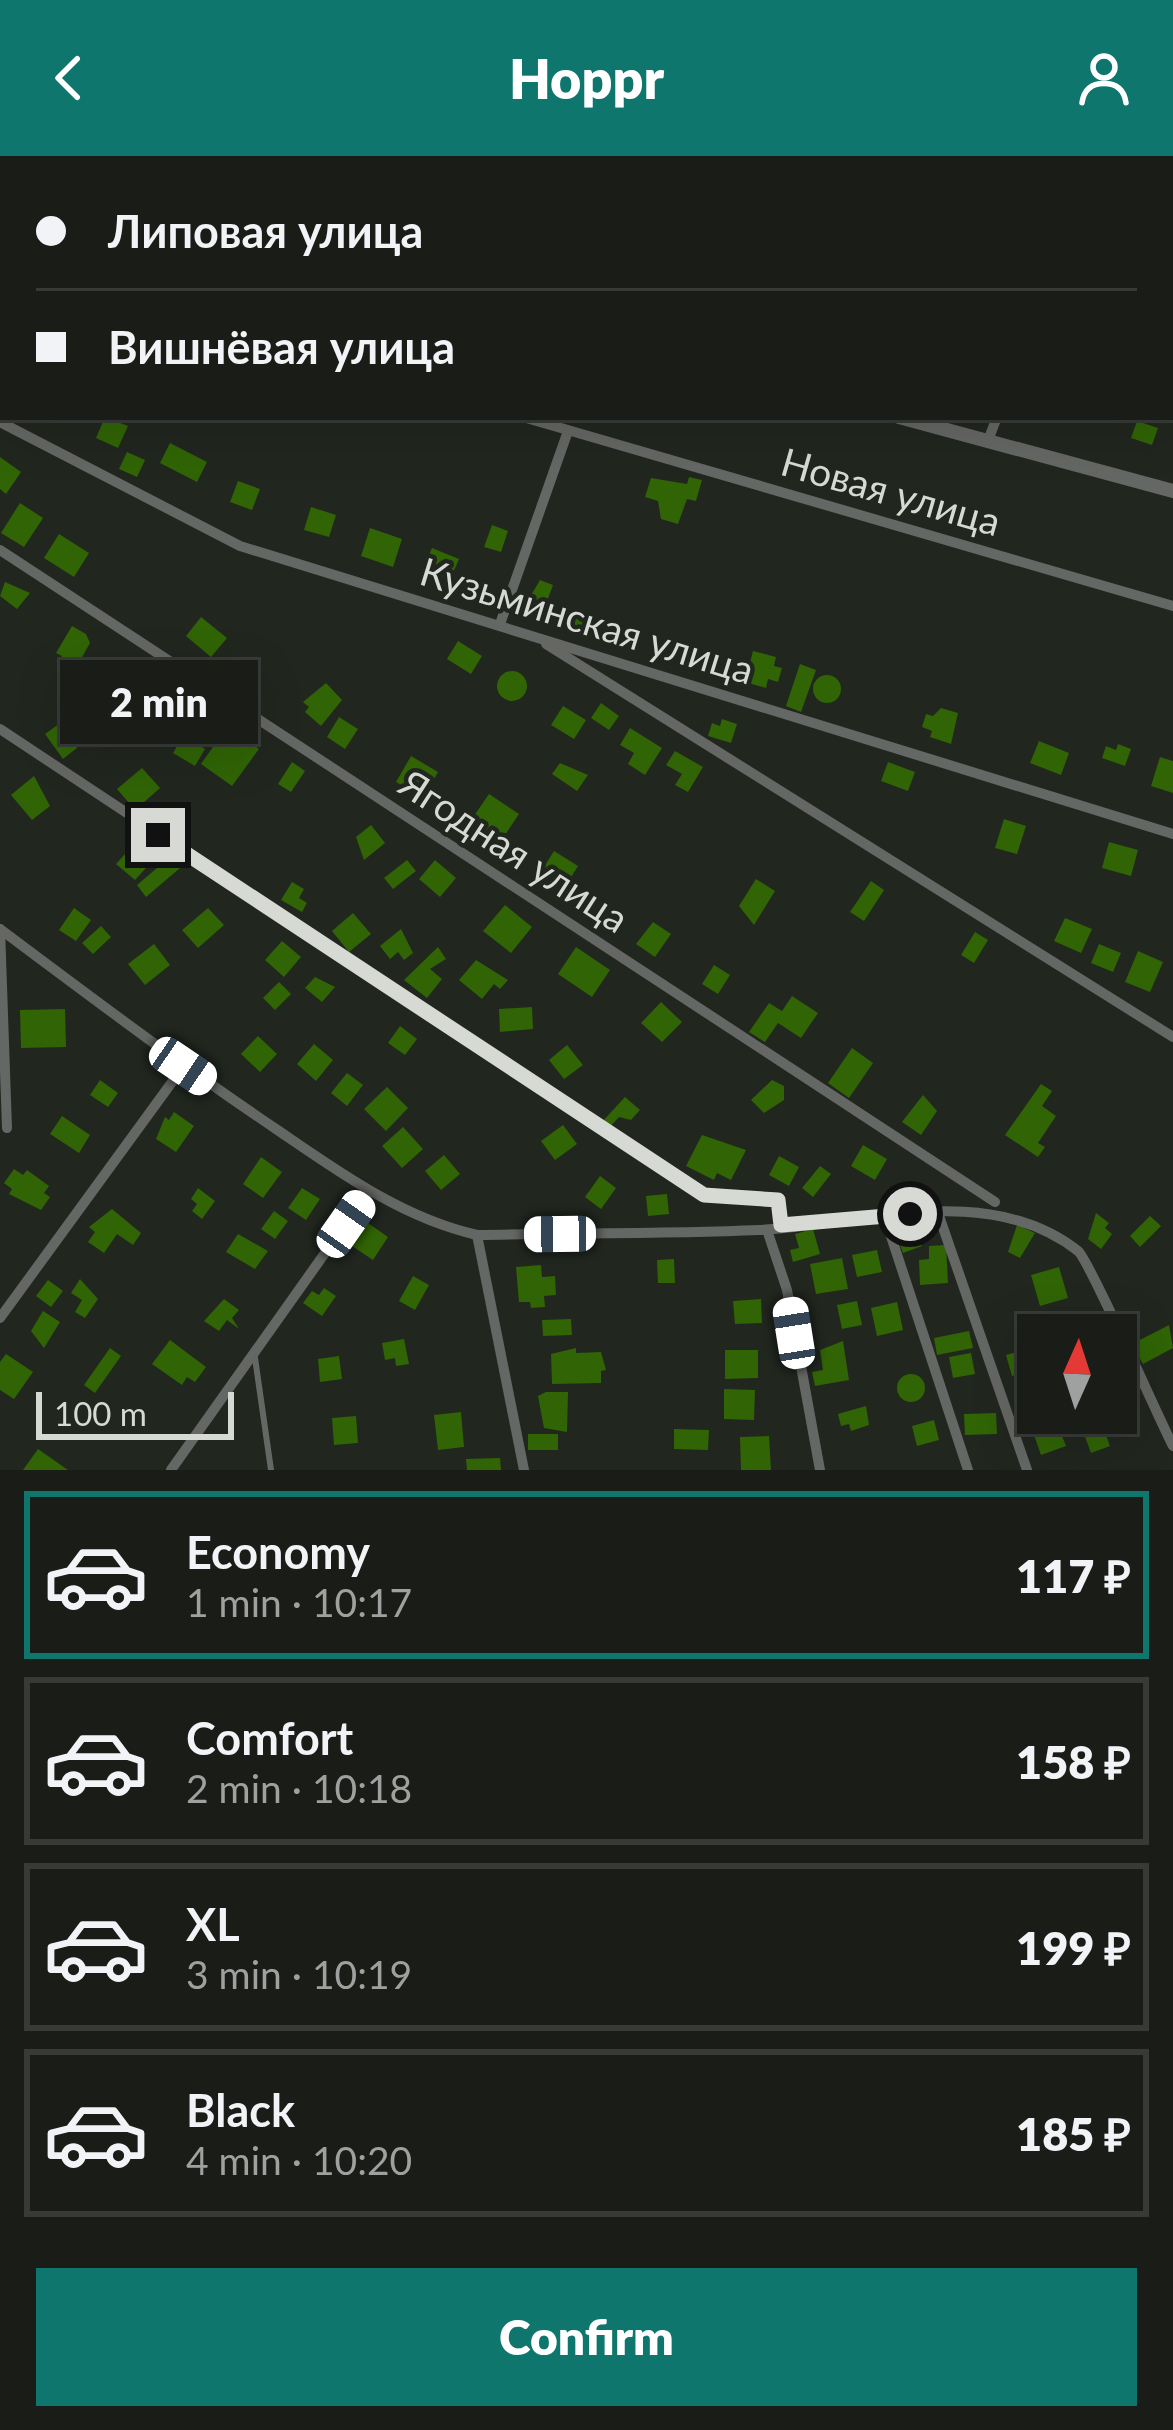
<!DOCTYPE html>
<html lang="en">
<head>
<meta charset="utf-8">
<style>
	body { margin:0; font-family:Lato,sans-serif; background:#262924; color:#f1f3f6; height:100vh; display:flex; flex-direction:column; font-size:45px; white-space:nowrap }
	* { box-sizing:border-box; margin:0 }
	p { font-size:39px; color:#9fa1a1 }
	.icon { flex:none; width:66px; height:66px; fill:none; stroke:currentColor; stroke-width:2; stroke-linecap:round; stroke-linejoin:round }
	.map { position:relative; height:1314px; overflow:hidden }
	.details { display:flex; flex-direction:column; background:#191c17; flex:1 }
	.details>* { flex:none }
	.hud { position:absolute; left:0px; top:0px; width:1173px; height:264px; box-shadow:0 12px 48px #0002,0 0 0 3px #373a36; display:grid; align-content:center; height:264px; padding:0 36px; background:#191c17 }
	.needle { width:78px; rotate:3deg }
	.controls { position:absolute; left:1017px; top:1158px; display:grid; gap:24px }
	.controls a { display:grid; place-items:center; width:120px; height:120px; border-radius:0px; background:#191c17; box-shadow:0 12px 48px #0002,0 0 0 3px #373a36; font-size:60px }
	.scale { position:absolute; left:36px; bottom:30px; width:198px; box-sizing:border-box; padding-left:12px; border:6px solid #d6d9d4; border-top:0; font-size:33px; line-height:42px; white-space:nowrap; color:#d6d9d4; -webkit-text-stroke:9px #21261f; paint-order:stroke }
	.end { position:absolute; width:54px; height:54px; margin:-27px; border:15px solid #d6d9d4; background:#111; box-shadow:0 0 0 6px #111 }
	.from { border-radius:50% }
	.bubble { position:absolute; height:84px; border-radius:0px; background:#191c17; box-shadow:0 12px 48px #0002,0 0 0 3px #373a36; font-size:39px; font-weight:800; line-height:84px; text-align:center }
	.car { position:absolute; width:36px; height:72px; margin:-36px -18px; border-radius:15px; box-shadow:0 0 9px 3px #0007; background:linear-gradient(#fff 24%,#345 0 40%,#fff 0 76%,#345 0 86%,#fff 0) }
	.hud b { display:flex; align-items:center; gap:42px; height:114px; font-size:45px }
	.hud b+b { border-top:3px solid #373a36 }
	.hud i { width:30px; height:30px; background:#f1f3f6 }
	ul { padding:21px 0 0; list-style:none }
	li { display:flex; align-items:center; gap:36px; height:168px; margin:0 24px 18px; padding:0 12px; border:6px solid #373a36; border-radius:0px }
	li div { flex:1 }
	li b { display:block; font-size:45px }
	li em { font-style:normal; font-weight:800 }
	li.selected { border-color:#0f766e }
	li>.icon { width:108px; height:108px; stroke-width:1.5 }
	.primary-button { display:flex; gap:24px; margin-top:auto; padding:24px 36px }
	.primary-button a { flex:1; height:138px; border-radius:0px; background:#0f766e; color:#fff; font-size:48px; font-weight:800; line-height:138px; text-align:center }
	header { display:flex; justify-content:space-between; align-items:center; height:156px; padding:0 36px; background:#0f766e; color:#fff; font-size:54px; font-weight:800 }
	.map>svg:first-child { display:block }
</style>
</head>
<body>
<header><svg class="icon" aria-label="back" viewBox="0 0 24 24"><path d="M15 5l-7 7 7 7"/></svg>Hoppr<svg class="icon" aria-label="person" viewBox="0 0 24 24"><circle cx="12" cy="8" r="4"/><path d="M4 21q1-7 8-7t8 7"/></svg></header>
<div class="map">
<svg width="1173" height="1314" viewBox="0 0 1173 1314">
	<rect width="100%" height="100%" fill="#21261f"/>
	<g fill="#306405">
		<polygon points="105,261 128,270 118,292 96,282"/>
		<polygon points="1137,265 1158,272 1152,289 1131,282"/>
		<polygon points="170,287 207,306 197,326 160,307"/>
		<polygon points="127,296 145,304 137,321 119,313"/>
		<polygon points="0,301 21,316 6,338 0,333"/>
		<polygon points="689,321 702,324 696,345 687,343 678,368 661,363 658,345 645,341 651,322 687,328"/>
		<polygon points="238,325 260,333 252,354 230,346"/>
		<polygon points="20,347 43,362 24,391 1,377"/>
		<polygon points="311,351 336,359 329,381 304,374"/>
		<polygon points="492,369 508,375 501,396 484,391"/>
		<polygon points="370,372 402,383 393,411 361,400"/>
		<polygon points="59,378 89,397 74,421 44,402"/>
		<polygon points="432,392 459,403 450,424 423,413"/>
		<polygon points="540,424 553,429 542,459 534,456 532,462 524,451"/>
		<polygon points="5,426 30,437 17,453 0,440"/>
		<polygon points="576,456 596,463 590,481 570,474"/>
		<polygon points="201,461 227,482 211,501 186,480"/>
		<polygon points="72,470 86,478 90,487 73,517 57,509 62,500 56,497"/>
		<polygon points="458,485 482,500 471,518 447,503"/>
		<polygon points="753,495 776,501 774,510 782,512 778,526 768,523 766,532 745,526"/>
		<polygon points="800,508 816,514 801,556 786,550"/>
		<circle cx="512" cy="530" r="15"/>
		<circle cx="827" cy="533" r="14"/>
		<polygon points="164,526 182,541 178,546 187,553 179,564 168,555 161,564 147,549"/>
		<polygon points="326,527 342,544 321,570 305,556 309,551 303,546"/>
		<polygon points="601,547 619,560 609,574 591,562"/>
		<polygon points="563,550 586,564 574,583 551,569"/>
		<polygon points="941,552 958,557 951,588 930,581 932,575 922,571 926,558 933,560"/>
		<polygon points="339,561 358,573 345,593 327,581"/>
		<polygon points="722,563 737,568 731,587 708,580 712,567 720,570"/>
		<polygon points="59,568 77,592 63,603 45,578"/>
		<polygon points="227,571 259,593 232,630 201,608"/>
		<polygon points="630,572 662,592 645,619 628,608 634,597 620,589"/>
		<polygon points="183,580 205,593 195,610 173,597"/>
		<polygon points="1039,585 1069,597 1061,619 1030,607"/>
		<polygon points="1118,588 1131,593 1125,610 1102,602 1106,590 1116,594"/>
		<polygon points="675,595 703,611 688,636 675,629 682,618 666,609"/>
		<polygon points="411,600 438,616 423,642 396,626"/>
		<polygon points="1160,601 1173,605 1173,637 1151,630"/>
		<polygon points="292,606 305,615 291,636 278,628"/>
		<polygon points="888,606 915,616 908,635 881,625"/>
		<polygon points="560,607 588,619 577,635 552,618"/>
		<polygon points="142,612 160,632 135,654 117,633"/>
		<polygon points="34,620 50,650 32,664 11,639"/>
		<polygon points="489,638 519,658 497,691 467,670"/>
		<polygon points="1004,663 1026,670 1017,698 995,692"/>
		<polygon points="371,669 385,687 364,704 356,681"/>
		<polygon points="1109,686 1138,694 1131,720 1102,712"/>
		<polygon points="135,687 154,703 135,724 116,708"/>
		<polygon points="554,695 578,710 563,734 539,719"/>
		<polygon points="170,701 180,712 146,741 137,729"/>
		<polygon points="407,704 416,715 393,733 384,722"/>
		<polygon points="435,704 456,722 440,741 419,723"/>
		<polygon points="756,723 775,735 754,769 739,750"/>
		<polygon points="871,725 884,734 864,765 850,756"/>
		<polygon points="292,726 304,733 299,742 307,747 302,756 281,744"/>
		<polygon points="505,749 532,771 511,797 483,775"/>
		<polygon points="74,752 91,764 76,785 59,774"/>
		<polygon points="208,752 224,769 198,792 182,774"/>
		<polygon points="353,757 371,778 349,796 332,775"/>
		<polygon points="1065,762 1092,773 1081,797 1054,785"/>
		<polygon points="653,766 671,778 655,801 636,788"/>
		<polygon points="101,770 111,781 93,798 82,787"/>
		<polygon points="401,773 413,797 404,804 398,796 390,803 380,790"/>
		<polygon points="975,776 988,784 974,807 961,799"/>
		<polygon points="282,785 301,801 284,821 265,804"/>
		<polygon points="154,788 170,809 145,829 128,808"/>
		<polygon points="1099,788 1121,797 1113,816 1091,807"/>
		<polygon points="438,791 446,803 430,813 442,823 427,842 404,824"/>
		<polygon points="576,791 610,814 592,841 558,818"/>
		<polygon points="1138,795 1163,806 1150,836 1125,826"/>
		<polygon points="476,804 508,824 500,833 494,828 482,843 459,824"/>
		<polygon points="714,809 730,819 718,838 702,828"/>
		<polygon points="315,821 335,831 322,846 305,832"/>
		<polygon points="279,826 291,838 275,854 263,842"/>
		<polygon points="792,840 818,857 801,882 778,867 765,886 749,876 769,847 782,855"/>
		<polygon points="661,846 682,866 662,886 641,867"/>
		<polygon points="532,851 533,873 500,876 499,853"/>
		<polygon points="65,853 66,891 21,892 20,854"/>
		<polygon points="400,870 417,883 405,899 388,887"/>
		<polygon points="258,880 277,898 260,916 241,898"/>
		<polygon points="314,888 333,904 316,925 297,908"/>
		<polygon points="567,889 583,909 564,923 549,904"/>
		<polygon points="852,892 873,907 849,942 828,927"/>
		<polygon points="347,917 363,929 347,950 331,937"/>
		<polygon points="100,924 118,937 108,951 90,939"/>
		<polygon points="772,924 784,930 784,944 764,957 751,944"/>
		<polygon points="1041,928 1052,935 1042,950 1056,960 1038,987 1045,991 1038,1001 1005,979"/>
		<polygon points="387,931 408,952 386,975 364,953"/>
		<polygon points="923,939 937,955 921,979 902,966"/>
		<polygon points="625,941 640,954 631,964 619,961 608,973 601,967"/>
		<polygon points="174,956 194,970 176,996 156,983 165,961 169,964"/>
		<polygon points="62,960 90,979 79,997 50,978"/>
		<polygon points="563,969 577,988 555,1004 541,985"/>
		<polygon points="403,971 423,993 402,1012 382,990"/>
		<polygon points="702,979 746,994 731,1024 717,1017 714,1024 686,1010"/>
		<polygon points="863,989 887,1003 875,1024 851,1010"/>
		<polygon points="444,999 460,1018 441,1034 425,1015"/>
		<polygon points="779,1000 799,1011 789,1030 769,1019"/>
		<polygon points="261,1001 282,1016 263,1042 243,1028"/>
		<polygon points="820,1010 831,1018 813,1041 802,1032"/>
		<polygon points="14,1013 23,1019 27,1014 49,1030 44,1037 50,1041 41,1054 9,1038 12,1033 4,1027"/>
		<polygon points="600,1020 616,1032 601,1053 585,1041"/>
		<polygon points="198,1032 215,1045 202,1063 192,1055 197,1048 191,1043"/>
		<polygon points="302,1032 320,1043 306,1064 288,1052"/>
		<polygon points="667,1038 669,1058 648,1060 646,1040"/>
		<polygon points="112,1053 141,1077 133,1089 117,1078 104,1097 88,1086 95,1076 89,1071"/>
		<polygon points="274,1055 288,1065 275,1083 261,1073"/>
		<polygon points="1096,1057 1109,1067 1105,1072 1112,1078 1101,1093 1088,1083"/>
		<polygon points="1150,1060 1161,1070 1140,1091 1130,1080"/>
		<polygon points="368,1067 388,1081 373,1104 352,1090"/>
		<polygon points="902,1068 915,1068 922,1090 903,1097 896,1078"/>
		<polygon points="1017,1069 1035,1077 1020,1102 1008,1096"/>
		<polygon points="813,1073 820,1098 793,1106 790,1094 799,1092 795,1078"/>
		<polygon points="238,1078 268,1095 255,1113 226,1096"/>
		<polygon points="946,1089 948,1127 920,1129 919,1104 929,1103 929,1090"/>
		<polygon points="877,1094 882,1116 857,1121 852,1099"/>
		<polygon points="842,1102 848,1133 816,1138 810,1108"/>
		<polygon points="674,1103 675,1127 658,1127 657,1104"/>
		<polygon points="541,1109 542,1121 555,1120 556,1139 544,1140 545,1151 531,1152 530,1146 519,1146 516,1111"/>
		<polygon points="1059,1111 1068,1142 1040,1150 1031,1119"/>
		<polygon points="413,1120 429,1129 415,1154 399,1145"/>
		<polygon points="80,1123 98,1143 85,1162 75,1156 82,1144 71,1137"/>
		<polygon points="48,1124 63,1135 51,1151 36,1140"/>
		<polygon points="324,1132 336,1140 322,1160 303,1147 312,1135 319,1139"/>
		<polygon points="224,1143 239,1154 232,1162 239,1173 227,1164 219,1175 204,1165"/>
		<polygon points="761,1143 762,1167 735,1168 733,1145"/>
		<polygon points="857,1145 862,1169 842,1173 837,1149"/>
		<polygon points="897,1146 903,1174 877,1180 871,1152"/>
		<polygon points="43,1155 60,1166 44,1192 31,1175"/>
		<polygon points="571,1163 572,1179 543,1180 542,1164"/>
		<polygon points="1169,1169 1173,1192 1143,1208 1132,1188"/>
		<polygon points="969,1175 973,1192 937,1199 934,1182"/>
		<polygon points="404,1183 409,1208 396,1210 395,1202 385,1204 382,1187"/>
		<polygon points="170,1184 206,1211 195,1226 187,1221 182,1229 152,1208"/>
		<polygon points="843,1185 849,1224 815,1230 812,1216 823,1214 820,1194"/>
		<polygon points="110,1192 121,1200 95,1237 84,1229"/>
		<polygon points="576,1192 576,1197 601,1196 606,1214 601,1215 601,1227 552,1228 551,1198"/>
		<polygon points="725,1194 758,1194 758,1222 725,1223"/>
		<polygon points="1024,1194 1030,1215 1012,1220 1006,1199"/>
		<polygon points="971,1197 975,1218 953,1222 949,1201"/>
		<polygon points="6,1198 33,1216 14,1243 0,1234 0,1206"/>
		<polygon points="339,1200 342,1223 320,1226 318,1203"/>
		<circle cx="911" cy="1232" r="14"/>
		<polygon points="724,1233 755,1234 754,1264 724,1263"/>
		<polygon points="546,1236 568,1236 567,1276 544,1272 538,1240"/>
		<polygon points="866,1250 869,1269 851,1275 849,1268 841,1270 838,1258"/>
		<polygon points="461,1256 464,1291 438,1294 434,1259"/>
		<polygon points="996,1257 997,1278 965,1279 964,1258"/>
		<polygon points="356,1260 358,1287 334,1289 332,1262"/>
		<polygon points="934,1264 939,1284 917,1290 912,1270"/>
		<polygon points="1057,1267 1066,1290 1041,1299 1033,1276"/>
		<polygon points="1103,1271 1110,1290 1091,1297 1084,1278"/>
		<polygon points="674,1273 709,1274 708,1294 674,1293"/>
		<rect x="528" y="1278" width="30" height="16"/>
		<polygon points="769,1280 771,1314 741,1314 740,1281"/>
		<polygon points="38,1293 68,1314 23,1314"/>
		<polygon points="500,1302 501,1314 467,1314 466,1303"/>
	</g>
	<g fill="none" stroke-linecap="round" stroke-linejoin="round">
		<polyline stroke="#7b7f79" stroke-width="3" stroke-dasharray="9 6" stroke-linecap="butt" points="343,0 344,3"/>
		<polyline stroke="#656764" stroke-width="6" points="255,1202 271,1314"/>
		<g stroke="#656764" stroke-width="10">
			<polyline points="98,3 100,0"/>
			<polyline points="494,3 496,0"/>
			<polyline points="673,3 675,0"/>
			<polyline points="906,3 908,0"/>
			<polyline points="1139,3 1141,0"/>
			<polyline points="0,102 3,102"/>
			<polyline points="523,261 1173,450"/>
			<polyline points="0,266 240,390 1173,678"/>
			<polyline points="989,282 997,261"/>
			<polyline points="0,394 995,1046"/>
			<polyline points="500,468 568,275"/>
			<polyline points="546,488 1173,881"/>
			<polyline points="0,573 704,1039 778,1044 781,1069"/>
			<path d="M0 773C91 841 181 909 276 973 339 1016 402 1062 477 1079 571 1077 666 1078 759 1074 861 1069 988 1024 1078 1095 1089 1104 1159 1263 1173 1290"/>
			<polyline points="0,773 7,972"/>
			<polyline points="938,1057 1027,1314"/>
			<polyline points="884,1059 968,1314"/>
			<polyline points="767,1074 787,1134 820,1314"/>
			<polyline points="477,1079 524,1314"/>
			<polyline points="0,1162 183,911"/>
			<polyline points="171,1314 369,1035"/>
		</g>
		<g stroke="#656764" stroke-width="14">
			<polyline points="0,54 3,52"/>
			<polyline points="899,261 1173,335"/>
		</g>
	</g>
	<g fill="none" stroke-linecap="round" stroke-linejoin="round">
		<polyline stroke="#d6d9d4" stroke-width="15" points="158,679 704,1039 778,1044 781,1069 910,1058"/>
	</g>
	<g text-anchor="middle" stroke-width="9" stroke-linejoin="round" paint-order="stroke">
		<g font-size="39" fill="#d6d9d4" stroke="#21261f">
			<text transform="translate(891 336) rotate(16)" y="14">Новая улица</text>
			<text transform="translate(587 465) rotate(17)" y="14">Кузьминская улица</text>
			<text transform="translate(514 695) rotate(33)" y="14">Ягодная улица</text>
		</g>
	</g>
</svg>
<div class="controls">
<a><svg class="needle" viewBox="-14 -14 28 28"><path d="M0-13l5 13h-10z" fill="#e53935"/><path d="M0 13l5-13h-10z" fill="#9fa1a1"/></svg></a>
</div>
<div class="scale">100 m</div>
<i class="end from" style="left:910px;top:1058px"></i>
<i class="end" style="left:158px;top:679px"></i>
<div class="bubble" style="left:60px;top:504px;width:198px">2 min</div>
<i class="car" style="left:183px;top:910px;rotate:124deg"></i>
<i class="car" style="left:346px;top:1068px;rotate:35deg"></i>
<i class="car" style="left:560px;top:1078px;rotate:269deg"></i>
<i class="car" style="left:794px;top:1177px;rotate:351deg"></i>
<div class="hud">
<b><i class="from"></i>Липовая улица</b>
<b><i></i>Вишнёвая улица</b>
</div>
</div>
<section class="details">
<ul>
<li class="selected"><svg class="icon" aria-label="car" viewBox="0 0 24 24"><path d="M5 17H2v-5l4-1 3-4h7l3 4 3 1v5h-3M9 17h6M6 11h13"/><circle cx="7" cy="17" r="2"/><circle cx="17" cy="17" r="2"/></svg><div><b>Economy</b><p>1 min · 10:17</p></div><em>117 ₽</em></li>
<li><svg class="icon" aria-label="car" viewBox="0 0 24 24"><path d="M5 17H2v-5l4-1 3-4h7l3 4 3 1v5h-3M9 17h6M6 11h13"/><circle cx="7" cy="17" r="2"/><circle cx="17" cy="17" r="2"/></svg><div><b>Comfort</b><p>2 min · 10:18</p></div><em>158 ₽</em></li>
<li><svg class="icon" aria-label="car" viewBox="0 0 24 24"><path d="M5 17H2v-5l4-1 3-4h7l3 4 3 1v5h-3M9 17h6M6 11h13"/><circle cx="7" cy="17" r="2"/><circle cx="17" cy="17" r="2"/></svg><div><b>XL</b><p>3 min · 10:19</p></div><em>199 ₽</em></li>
<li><svg class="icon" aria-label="car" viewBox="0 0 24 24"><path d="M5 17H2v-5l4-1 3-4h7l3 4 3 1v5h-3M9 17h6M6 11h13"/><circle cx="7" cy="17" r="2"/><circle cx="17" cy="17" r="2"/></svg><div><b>Black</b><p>4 min · 10:20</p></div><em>185 ₽</em></li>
</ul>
<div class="primary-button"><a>Confirm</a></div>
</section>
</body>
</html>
